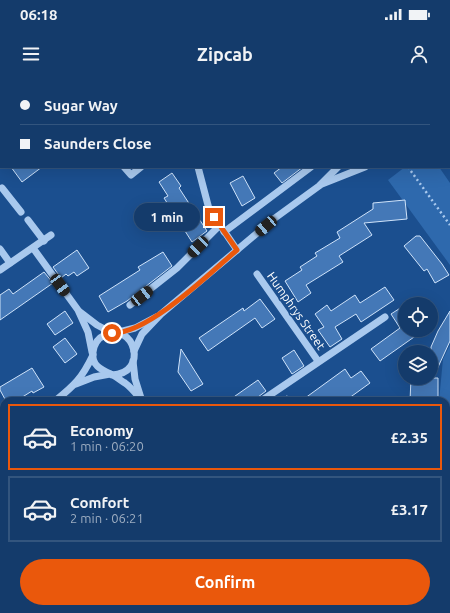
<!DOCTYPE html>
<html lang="en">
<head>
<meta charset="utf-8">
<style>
	body { margin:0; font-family:Ubuntu,sans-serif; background:#214673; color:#f1f3f6; height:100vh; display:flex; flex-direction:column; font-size:15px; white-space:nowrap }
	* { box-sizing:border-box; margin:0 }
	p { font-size:13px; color:#9dadc1 }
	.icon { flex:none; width:22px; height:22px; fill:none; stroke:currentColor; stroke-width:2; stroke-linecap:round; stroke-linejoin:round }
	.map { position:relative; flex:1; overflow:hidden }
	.drawer { position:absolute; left:0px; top:317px; width:450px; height:216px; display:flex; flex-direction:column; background:#143b6b; border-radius:12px 12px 0 0; box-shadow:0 4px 16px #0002,0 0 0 1px #33557e }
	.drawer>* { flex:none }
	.banner { position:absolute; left:0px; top:0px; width:450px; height:88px; box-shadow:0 4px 16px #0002,0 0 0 1px #33557e; display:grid; align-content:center; height:88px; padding:0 20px; background:#143b6b }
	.tools { position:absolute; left:398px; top:217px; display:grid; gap:8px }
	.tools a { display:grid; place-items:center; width:40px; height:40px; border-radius:50%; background:#143b6b; box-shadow:0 4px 16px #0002,0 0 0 1px #33557e; font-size:20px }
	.end { position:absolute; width:18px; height:18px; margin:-9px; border:5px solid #ea580c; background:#fff; box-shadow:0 0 0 2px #fff }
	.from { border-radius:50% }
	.bubble { position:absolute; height:28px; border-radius:14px; background:#143b6b; box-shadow:0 4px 16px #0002,0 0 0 1px #33557e; font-size:13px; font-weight:700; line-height:28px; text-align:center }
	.car { position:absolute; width:12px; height:24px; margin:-12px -6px; border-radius:5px; box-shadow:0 0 3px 1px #0007; background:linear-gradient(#222 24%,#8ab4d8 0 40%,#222 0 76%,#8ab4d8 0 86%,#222 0) }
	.banner b { display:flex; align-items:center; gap:14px; height:38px; font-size:15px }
	.banner b+b { border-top:1px solid #33557e }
	.banner i { width:10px; height:10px; background:#f1f3f6 }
	ul { padding:7px 0 0; list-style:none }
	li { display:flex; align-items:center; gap:12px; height:66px; margin:0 8px 6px; padding:0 12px; border:2px solid #33557e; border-radius:0px }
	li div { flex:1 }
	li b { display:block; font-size:15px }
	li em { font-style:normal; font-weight:700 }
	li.selected { border-color:#ea580c }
	li>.icon { width:36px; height:36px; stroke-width:1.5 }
	.primary-button { display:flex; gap:8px; margin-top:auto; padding:8px 20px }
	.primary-button a { flex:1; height:46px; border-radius:24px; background:#ea580c; color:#fff; font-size:16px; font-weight:700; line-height:46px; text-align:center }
	.status { display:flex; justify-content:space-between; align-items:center; height:28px; padding:0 20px; background:#143b6b; direction:ltr }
	.status svg { height:11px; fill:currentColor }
	header { display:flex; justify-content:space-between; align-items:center; height:52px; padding:0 20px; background:#143b6b; font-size:18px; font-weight:700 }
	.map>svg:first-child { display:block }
</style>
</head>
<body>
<div class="status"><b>06:18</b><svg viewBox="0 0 49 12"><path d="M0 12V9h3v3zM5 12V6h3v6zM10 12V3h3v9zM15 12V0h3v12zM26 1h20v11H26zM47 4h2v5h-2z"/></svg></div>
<header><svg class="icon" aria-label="menu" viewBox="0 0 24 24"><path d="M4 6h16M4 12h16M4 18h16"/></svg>Zipcab<svg class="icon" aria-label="person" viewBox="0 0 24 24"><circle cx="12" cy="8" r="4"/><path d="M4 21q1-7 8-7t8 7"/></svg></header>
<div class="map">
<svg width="450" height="533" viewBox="0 0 450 533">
	<rect width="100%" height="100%" fill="#1b4f8f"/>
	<g fill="#2e69ad">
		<polygon points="405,87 439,87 450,103 450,185 388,100"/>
		<polygon points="450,265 450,381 446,384 446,321 439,321 443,279"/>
	</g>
	<g fill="#4478b7" stroke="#cfe3fa">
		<polygon points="11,87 42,87 22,102"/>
		<polygon points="282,87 303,87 282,103 274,93"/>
		<polygon points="172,93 181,106 179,108 207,151 192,162 164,118 168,116 159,102"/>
		<polygon points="243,96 255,118 242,126 230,103"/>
		<polygon points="405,120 407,139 364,143 372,155 339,176 343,182 306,205 311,213 298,222 285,201 302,190 300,187 317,176 315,173 340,158 337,152 373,129 373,123"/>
		<polygon points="416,156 420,156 442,184 449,195 435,203 427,189 424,191 404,166"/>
		<polygon points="77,170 89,188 77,196 74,192 68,196 66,194 61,198 53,187"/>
		<polygon points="163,172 172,186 127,221 108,232 99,216 140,190 138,187"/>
		<polygon points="44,192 53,203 0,240 0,215 9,209 13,214"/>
		<polygon points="385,207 394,220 361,242 356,234 335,247 342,259 330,267 318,250 324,247 315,234 327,225 331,231 355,215 360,223"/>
		<polygon points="260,219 275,239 262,248 255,238 208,271 199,258 243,228 244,231"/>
		<polygon points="405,225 405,250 424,250 380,281 371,269 400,248 391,234"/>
		<polygon points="65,231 73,243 55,255 47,244"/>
		<polygon points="450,231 450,261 433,298 438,298 438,321 410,321 411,298 431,298 431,267 438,251"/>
		<polygon points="65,258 77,274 65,283 53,267"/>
		<polygon points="181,269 203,304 191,311 178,292"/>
		<polygon points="294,270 304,286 292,294 282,278"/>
		<polygon points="32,288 44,307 33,313 32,311 16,321 6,321 0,310 0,307"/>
		<polygon points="345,289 351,298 361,291 370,303 345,321 301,321"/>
		<polygon points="258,300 266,311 258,317 256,321 228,321"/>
	</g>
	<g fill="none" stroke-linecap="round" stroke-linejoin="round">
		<g stroke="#a9c9ee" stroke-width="2.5" stroke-dasharray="2 3" stroke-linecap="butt">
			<polyline points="352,0 353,1"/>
			<polyline points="408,87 450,145"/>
			<polyline points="286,316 290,321"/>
			<polyline points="0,339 4,345"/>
			<polyline points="446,373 450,372"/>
			<polyline points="138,529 140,533"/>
			<polyline points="151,533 159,529"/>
		</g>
		<g stroke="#a9c9ee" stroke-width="7">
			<polyline points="334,0 335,1"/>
			<polyline points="3,1 5,0"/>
			<polyline points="239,1 240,0"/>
			<polyline points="437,1 438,0"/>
			<polyline points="124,87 131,95 141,87"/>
			<polyline points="198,87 209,129 237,170"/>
			<polyline points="322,104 365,87"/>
			<polyline points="2,108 21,132"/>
			<polyline points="28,140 44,161"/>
			<polyline points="224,152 311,87"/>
			<polyline points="33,168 78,230 88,252 92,272"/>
			<polyline points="0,169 10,183"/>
			<polyline points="0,190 51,155"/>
			<polyline points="257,194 318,281"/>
			<polyline points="130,225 177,188 220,145"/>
			<polyline points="80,232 97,245 112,253"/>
			<polyline points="115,253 135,248 156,237"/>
			<polyline points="134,271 142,254 161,234 275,138 319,106 338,87"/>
			<polyline points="133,281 135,299 141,318"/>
			<path d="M112 295C149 294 135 241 105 255 98 258 94 264 93 272 91 286 102 290 113 295 117 297 121 301 125 303 132 308 137 315 142 321"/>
			<polyline points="76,304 94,297 110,294"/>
			<path d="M55 321C75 305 82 298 93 275"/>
			<polyline points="261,321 385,237"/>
			<polyline points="0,365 4,362"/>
			<polyline points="0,498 4,494"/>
			<polyline points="269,529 271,533"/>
		</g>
	</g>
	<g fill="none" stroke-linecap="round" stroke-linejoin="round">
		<path stroke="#ea580c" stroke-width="5" d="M112 253C148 254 209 194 237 170L214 137"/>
	</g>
	<g text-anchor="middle" stroke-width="3" stroke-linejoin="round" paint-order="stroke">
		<g font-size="12" fill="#fff" stroke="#1b4f8f">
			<text transform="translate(296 231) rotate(55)" y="4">Humphrys Street</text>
		</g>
	</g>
</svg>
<div class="tools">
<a><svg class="icon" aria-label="locate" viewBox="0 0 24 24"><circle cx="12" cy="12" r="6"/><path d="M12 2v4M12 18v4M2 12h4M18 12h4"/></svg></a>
<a><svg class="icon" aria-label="layers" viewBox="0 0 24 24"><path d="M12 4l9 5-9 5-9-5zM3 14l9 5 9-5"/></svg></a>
</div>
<i class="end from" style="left:112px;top:253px"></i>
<i class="end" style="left:214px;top:137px"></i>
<div class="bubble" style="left:134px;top:123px;width:66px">1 min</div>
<i class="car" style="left:266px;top:146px;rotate:230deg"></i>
<i class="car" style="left:198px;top:167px;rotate:225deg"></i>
<i class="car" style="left:60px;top:205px;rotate:144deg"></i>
<i class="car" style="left:142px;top:216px;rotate:52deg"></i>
<div class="banner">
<b><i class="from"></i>Sugar Way</b>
<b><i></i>Saunders Close</b>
</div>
<section class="drawer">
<ul>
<li class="selected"><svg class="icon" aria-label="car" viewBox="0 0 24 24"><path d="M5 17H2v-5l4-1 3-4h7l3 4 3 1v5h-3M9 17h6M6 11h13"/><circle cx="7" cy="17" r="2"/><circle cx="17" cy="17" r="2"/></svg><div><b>Economy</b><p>1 min · 06:20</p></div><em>£2.35</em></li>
<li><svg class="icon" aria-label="car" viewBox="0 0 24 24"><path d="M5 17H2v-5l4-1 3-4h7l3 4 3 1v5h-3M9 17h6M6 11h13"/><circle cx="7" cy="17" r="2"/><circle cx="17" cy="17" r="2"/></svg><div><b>Comfort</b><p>2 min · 06:21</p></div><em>£3.17</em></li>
</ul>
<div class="primary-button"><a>Confirm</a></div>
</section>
</div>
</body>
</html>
